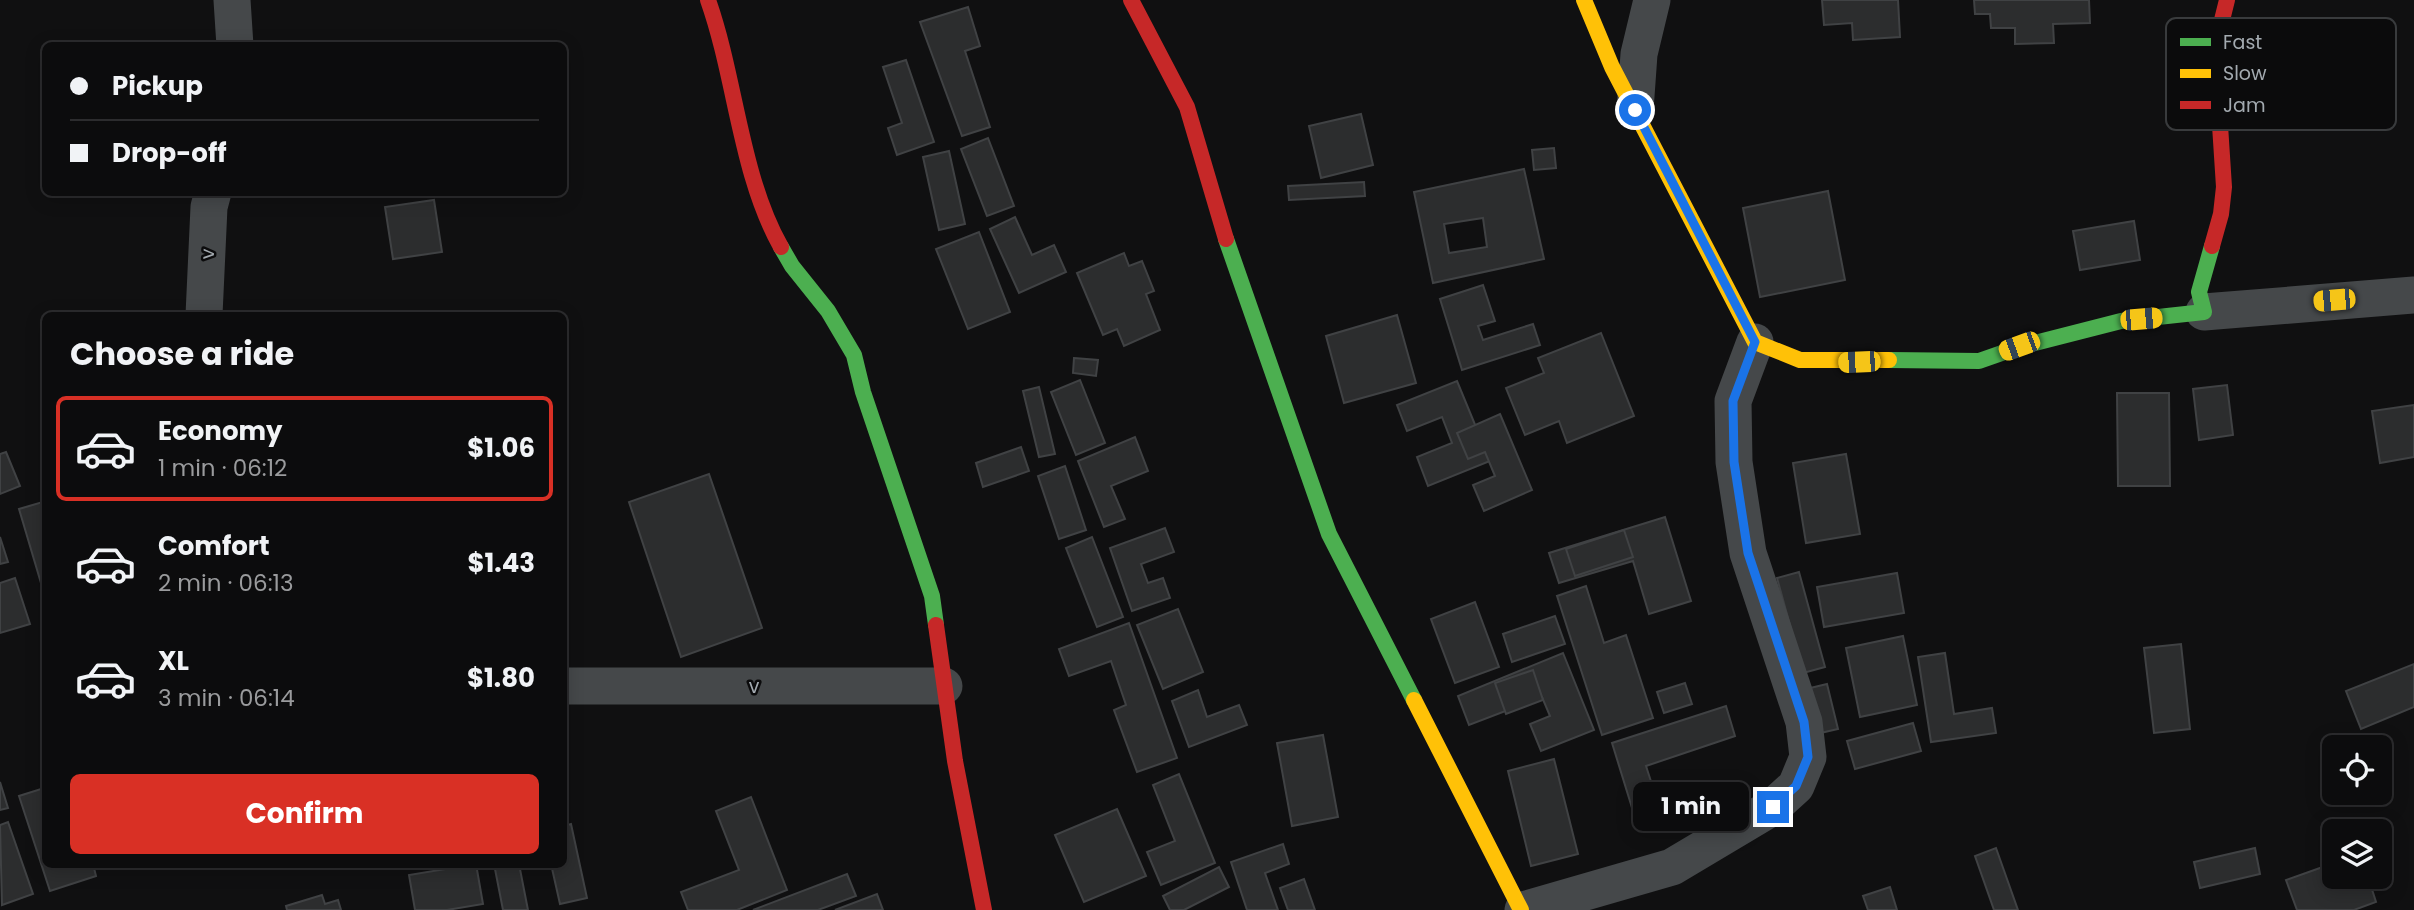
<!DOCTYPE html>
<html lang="en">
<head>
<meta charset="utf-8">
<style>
	body { margin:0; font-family:Poppins,sans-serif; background:#151516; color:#f1f3f6; height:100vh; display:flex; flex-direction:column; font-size:26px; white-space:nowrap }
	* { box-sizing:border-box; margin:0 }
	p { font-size:23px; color:#9a9b9d }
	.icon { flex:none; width:38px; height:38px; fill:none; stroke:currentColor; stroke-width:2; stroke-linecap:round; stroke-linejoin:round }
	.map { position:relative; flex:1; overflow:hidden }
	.sheet { position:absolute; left:42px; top:312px; width:525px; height:556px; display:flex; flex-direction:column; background:#0c0c0d; border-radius:10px; box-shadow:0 4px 18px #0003,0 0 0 2px #2c2c2e }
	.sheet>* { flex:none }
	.banner { position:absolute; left:42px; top:42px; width:525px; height:154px; border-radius:10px; box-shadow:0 4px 18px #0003,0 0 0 2px #2c2c2e; display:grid; align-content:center; height:154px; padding:0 28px; background:#0c0c0d }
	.controls { position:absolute; left:2322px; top:735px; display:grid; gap:14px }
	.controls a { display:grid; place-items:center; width:70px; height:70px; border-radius:10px; background:#0c0c0d; box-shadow:0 4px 18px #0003,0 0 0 2px #2c2c2e; font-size:35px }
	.end { position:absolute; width:32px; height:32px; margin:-16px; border:9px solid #1a73e8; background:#fff; box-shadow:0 0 0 4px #fff }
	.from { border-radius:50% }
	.bubble { position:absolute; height:49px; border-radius:10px; background:#0c0c0d; box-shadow:0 4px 18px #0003,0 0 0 2px #2c2c2e; font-size:23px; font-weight:700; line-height:49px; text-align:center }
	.car { position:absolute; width:21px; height:42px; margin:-21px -10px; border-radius:9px; box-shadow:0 0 5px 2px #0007; background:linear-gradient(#f5c518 24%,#345 0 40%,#f5c518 0 76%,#345 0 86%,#f5c518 0) }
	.banner b { display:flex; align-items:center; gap:24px; height:66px; font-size:26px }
	.banner b+b { border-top:2px solid #2c2c2e }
	.banner i { width:18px; height:18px; background:#f1f3f6 }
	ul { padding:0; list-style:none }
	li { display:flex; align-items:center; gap:21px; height:105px; margin:0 14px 10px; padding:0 14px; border:4px solid transparent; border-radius:10px }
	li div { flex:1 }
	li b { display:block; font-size:26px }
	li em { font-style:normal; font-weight:700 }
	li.current { border-color:#d93025 }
	li>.icon { width:63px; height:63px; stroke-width:1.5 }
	h2 { padding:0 28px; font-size:32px; line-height:84px }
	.primary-button { display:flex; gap:14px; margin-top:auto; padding:14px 28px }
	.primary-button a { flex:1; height:80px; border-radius:10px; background:#d93025; color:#fff; font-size:28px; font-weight:700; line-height:80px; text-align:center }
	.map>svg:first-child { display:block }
</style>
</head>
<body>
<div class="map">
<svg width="2414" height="910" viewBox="0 0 2414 910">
	<rect width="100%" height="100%" fill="#101011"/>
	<g fill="#2c2d2e" stroke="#404244" stroke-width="2" fill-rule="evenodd">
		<polygon points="1822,0 1898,0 1900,37 1853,40 1852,23 1824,25"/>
		<polygon points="1974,0 2089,0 2090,23 2053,24 2054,43 2015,44 2015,28 1991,28 1990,14 1975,14"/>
		<polygon points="968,7 980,46 965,51 990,127 962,136 920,22"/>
		<polygon points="906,60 934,142 897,155 888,128 902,123 883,67"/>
		<polygon points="1361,114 1373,165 1321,178 1309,126"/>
		<polygon points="988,138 1014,206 987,216 961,149"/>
		<polygon points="1554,148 1556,168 1534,170 1532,150"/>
		<polygon points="949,151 965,224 939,230 923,157"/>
		<path d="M1524 169 1544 259 1433 283 1414 192ZM1483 218 1487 247 1449 253 1444 224Z"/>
		<polygon points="1364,182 1365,196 1289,200 1288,186"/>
		<polygon points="1828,191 1845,280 1760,297 1743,208"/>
		<polygon points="434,200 442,252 393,259 385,207"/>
		<polygon points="1015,217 1032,255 1054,245 1066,272 1019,293 990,229"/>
		<polygon points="2134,221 2140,260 2080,270 2073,231"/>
		<polygon points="979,232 1010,312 968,329 936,249"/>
		<polygon points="1124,253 1129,266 1142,261 1154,291 1146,294 1160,330 1124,346 1117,329 1103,335 1077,273"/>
		<polygon points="1483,285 1495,321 1478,326 1483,340 1533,324 1540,345 1462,370 1440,299"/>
		<polygon points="1397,315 1416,383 1344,403 1326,336"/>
		<polygon points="1601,333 1634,416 1567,443 1559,421 1525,435 1506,388 1544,373 1538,358"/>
		<polygon points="1074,358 1098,360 1096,376 1073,373"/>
		<polygon points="1080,380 1105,443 1076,455 1051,392"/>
		<polygon points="1457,381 1490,461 1428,486 1417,457 1452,443 1442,417 1407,431 1397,405"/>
		<polygon points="2227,385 2233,435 2199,440 2193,389"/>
		<polygon points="1039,387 1055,454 1039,457 1023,391"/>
		<polygon points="2117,393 2169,393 2170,486 2118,486"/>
		<polygon points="2414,405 2414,457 2380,463 2372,411"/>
		<polygon points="1500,414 1532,490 1484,511 1473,485 1495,476 1485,452 1468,459 1457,433"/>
		<polygon points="1135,437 1148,471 1111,486 1125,519 1104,527 1078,461"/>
		<polygon points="1021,447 1029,471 983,487 976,463"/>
		<polygon points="6,452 20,486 0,494 0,454"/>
		<polygon points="1846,454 1860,534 1806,543 1793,463"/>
		<polygon points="1065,466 1086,530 1059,539 1038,476"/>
		<polygon points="709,474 762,628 681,657 629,502"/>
		<polygon points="46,501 46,600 19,509"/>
		<polygon points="1665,517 1691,601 1649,614 1633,561 1559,583 1549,553"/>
		<polygon points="1165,528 1174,552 1141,564 1148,583 1163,578 1170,598 1132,611 1110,548"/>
		<polygon points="1624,530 1633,557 1575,576 1566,549"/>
		<polygon points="0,537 8,562 0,564"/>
		<polygon points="1092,537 1123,617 1097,627 1066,548"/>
		<polygon points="1799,572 1825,667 1803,673 1777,578"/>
		<polygon points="1897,573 1904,613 1824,627 1817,587"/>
		<polygon points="15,578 30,624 0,633 0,583"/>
		<polygon points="1586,586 1604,643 1626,635 1653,718 1602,735 1557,596"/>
		<polygon points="1475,602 1499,667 1455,683 1431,619"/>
		<polygon points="1178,609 1203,672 1163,689 1137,625"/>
		<polygon points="1555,616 1565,644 1512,662 1503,634"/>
		<polygon points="1129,623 1177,758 1137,772 1114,710 1126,705 1111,661 1069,676 1059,649"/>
		<polygon points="1903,636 1917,705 1860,717 1846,648"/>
		<polygon points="2181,644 2190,729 2154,733 2144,648"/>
		<polygon points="1563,653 1594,730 1541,751 1530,724 1550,716 1542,697 1469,725 1458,696"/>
		<polygon points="1945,653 1954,714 1992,708 1996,733 1931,742 1918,657"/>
		<polygon points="2414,664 2414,707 2361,729 2346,691"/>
		<polygon points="1533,670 1543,700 1506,714 1495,683"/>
		<polygon points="1685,683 1692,704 1664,713 1657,692"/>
		<polygon points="1827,684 1838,729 1816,734 1806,689"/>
		<polygon points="1198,690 1207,717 1239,705 1247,725 1189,747 1172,701"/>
		<polygon points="1726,706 1735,736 1646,766 1658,803 1633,811 1612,743"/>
		<polygon points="1913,723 1921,751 1855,769 1847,741"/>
		<polygon points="1323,735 1338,817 1292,826 1277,743"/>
		<polygon points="1554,759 1578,854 1531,866 1508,771"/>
		<polygon points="1179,774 1215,863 1161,885 1147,852 1175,841 1153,785"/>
		<polygon points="0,782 8,808 0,810"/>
		<polygon points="44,788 46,864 93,864 96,876 50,891 19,796"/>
		<polygon points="751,797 787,890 737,910 688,910 681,892 739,870 716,811"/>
		<polygon points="1117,809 1146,876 1084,902 1055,835"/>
		<polygon points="8,822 33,894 2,905 0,825"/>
		<polygon points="571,824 587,898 560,904 551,864 564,864 564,826"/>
		<polygon points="1283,844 1289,864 1265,873 1278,910 1247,910 1231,862"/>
		<polygon points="1996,848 2018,910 1994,910 1975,856"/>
		<polygon points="2255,848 2260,874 2200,888 2194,862"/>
		<polygon points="2334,863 2334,877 2368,877 2376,902 2354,910 2297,910 2286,880"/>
		<polygon points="476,864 483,904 447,910 415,910 409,875"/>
		<polygon points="494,864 519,864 528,910 503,910"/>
		<polygon points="1219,867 1229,887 1184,910 1170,910 1163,896"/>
		<polygon points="847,874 856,896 818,910 753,910"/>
		<polygon points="1304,879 1315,910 1288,910 1280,888"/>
		<polygon points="1890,887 1897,910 1868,910 1863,896"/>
		<polygon points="877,894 883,910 835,910"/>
		<polygon points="322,895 325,904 338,900 341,910 287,910 286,906"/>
	</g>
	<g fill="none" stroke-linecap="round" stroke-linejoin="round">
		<g stroke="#45484a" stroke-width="37">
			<polyline points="232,0 235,46"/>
			<polyline points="1635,110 1639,54 1652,0"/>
			<polyline points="2204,312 2414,295"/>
			<polyline points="204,315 209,207 213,192"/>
			<polyline points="564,686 944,686"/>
			<polyline points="1523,910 1672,867 1773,807 1796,786 1808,757 1804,722 1748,553 1734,462 1733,401 1755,342"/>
		</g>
		<g stroke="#4caf50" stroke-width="16">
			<polyline points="1226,239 1329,534 1414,700"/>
			<polyline points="781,247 792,266 828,311 854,355 863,392 932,596 936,625"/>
			<polyline points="1889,360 1979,361 2019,347 2121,321 2204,312 2199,292 2212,246"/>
		</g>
		<g stroke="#ffc107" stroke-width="16">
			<polyline points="1584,0 1612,67 1755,342 1800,360 1889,360"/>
			<polyline points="1414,700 1521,910"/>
		</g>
		<g stroke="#c62828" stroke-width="16">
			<path d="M708 0C736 79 740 174 781 247"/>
			<polyline points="1131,0 1187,107 1226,239"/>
			<polyline points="2212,246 2221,214 2224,187 2215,48 2227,0"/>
			<polyline points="936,625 955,761 984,910"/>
		</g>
	</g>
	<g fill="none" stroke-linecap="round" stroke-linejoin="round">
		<polyline stroke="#1a73e8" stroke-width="9" points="1635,110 1755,342 1733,401 1734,462 1748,553 1804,722 1808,757 1796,786 1773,807"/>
	</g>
	<g text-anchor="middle" stroke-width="5" stroke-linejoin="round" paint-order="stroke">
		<g font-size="19" fill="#a3aab0" stroke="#0b0b0c">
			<text transform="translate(207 254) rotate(-88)" y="7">v</text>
			<text x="754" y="693">v</text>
		</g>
	</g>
	<rect x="2166" y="18" width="230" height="112" rx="10" fill="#0b0b0c" stroke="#393b3d" stroke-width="2"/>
	<rect x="2180" y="38" width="31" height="8" fill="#4caf50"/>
	<rect x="2180" y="69" width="31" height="9" fill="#ffc107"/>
	<rect x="2180" y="101" width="31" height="8" fill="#c62828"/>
	<g font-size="19" fill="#a3aab0">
		<text x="2223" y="49">Fast</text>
		<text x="2223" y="80">Slow</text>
		<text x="2223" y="112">Jam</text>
	</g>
</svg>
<div class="controls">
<a><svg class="icon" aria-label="locate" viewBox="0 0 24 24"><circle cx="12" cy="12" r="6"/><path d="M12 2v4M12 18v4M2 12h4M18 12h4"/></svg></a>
<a><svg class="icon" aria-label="layers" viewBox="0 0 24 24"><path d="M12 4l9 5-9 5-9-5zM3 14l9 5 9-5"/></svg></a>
</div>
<i class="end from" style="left:1635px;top:110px"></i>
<i class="end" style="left:1773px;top:807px"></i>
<div class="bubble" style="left:1633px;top:782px;width:116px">1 min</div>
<i class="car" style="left:2334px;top:300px;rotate:265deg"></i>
<i class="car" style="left:2141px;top:319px;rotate:85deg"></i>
<i class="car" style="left:2019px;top:346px;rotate:250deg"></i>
<i class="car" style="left:1859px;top:362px;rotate:268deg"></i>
<div class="banner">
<b><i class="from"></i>Pickup</b>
<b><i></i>Drop-off</b>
</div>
<section class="sheet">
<h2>Choose a ride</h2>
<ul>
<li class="current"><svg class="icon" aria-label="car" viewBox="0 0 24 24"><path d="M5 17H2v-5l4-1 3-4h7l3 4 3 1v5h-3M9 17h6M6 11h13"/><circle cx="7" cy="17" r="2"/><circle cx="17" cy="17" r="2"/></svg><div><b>Economy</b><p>1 min · 06:12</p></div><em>$1.06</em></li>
<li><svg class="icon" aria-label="car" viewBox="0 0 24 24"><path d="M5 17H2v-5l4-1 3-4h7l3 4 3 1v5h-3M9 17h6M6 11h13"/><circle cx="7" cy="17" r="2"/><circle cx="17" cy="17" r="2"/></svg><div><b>Comfort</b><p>2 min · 06:13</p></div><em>$1.43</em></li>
<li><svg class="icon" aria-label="car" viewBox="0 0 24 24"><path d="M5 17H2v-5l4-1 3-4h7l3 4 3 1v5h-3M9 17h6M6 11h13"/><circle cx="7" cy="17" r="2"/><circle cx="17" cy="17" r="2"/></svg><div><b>XL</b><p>3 min · 06:14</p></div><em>$1.80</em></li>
</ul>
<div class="primary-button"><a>Confirm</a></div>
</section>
</div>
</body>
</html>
